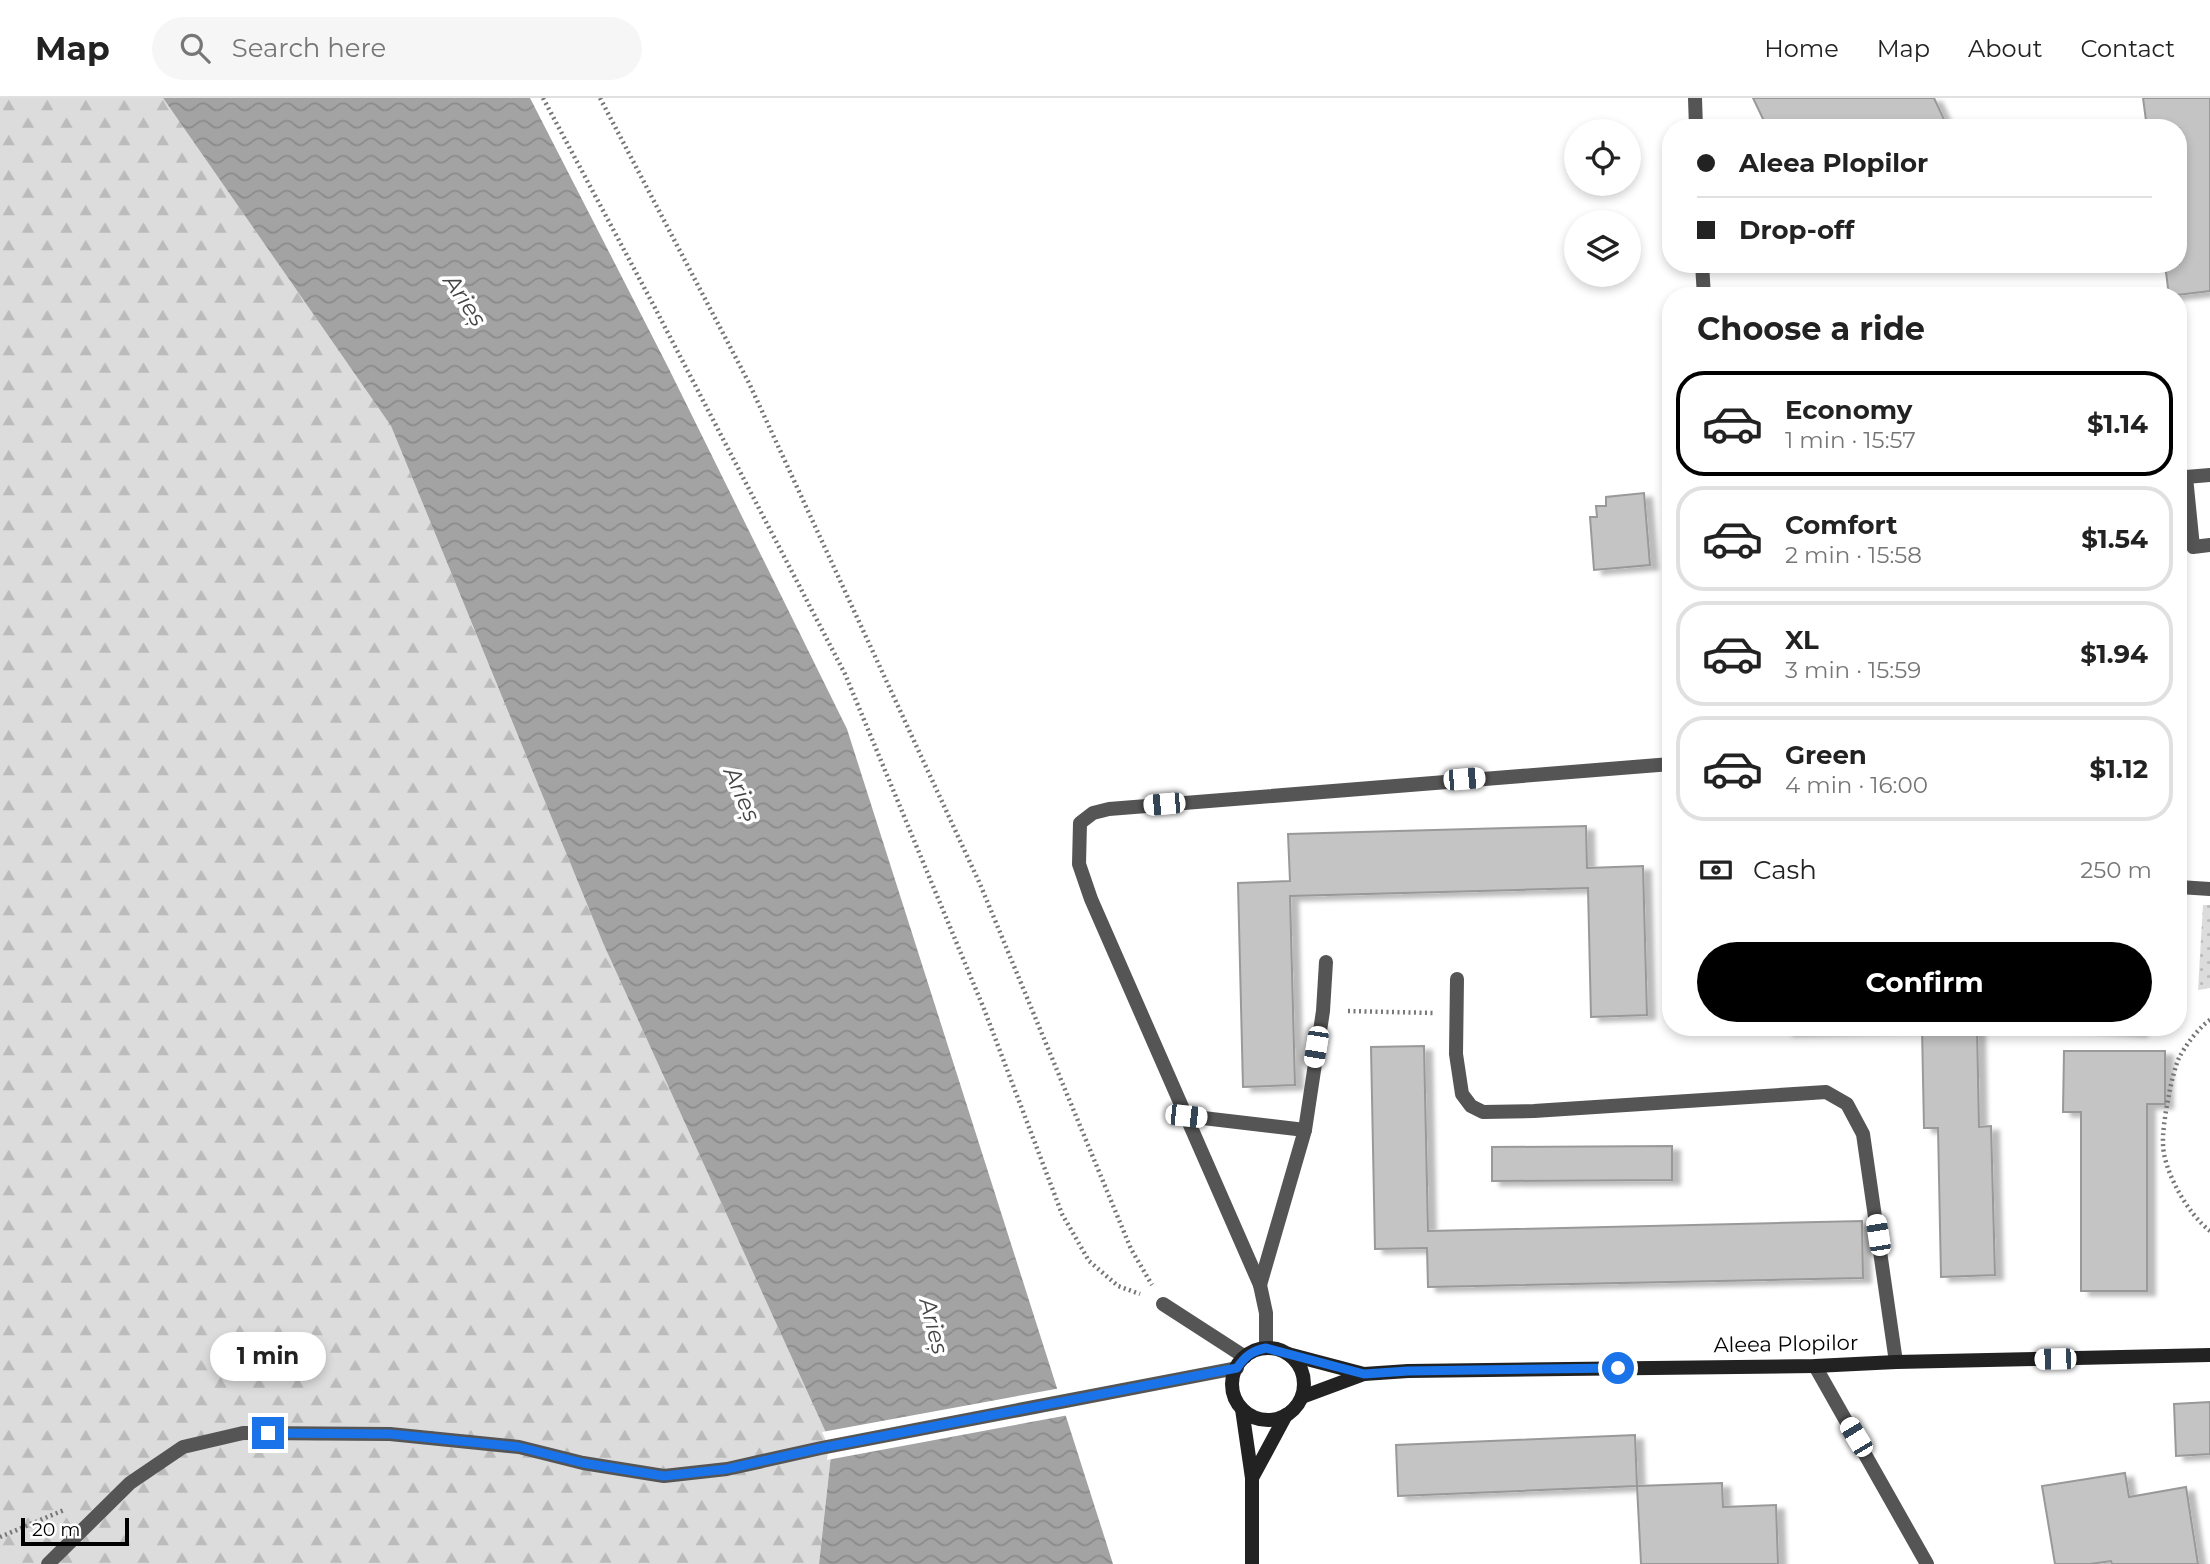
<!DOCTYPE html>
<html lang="en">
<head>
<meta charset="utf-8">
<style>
	body { margin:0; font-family:Montserrat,sans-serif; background:#f6f6f6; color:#222; height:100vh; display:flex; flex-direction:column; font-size:26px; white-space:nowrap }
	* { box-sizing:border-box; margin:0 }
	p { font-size:23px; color:#767676 }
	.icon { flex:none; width:38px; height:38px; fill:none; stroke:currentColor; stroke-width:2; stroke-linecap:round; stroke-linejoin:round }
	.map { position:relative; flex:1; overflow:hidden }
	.sheet { position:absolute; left:1662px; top:189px; width:525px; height:749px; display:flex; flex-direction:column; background:#fff; border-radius:28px; box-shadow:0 4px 10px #0003 }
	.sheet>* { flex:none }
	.top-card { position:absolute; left:1662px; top:21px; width:525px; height:154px; border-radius:28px; box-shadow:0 4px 10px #0003; display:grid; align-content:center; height:154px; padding:0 35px; background:#fff }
	.tools { position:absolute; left:1564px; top:21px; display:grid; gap:14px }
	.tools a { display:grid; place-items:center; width:77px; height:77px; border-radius:50%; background:#fff; box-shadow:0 4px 10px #0003; font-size:35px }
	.scale { position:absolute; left:21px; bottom:18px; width:108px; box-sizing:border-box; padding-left:7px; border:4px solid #000; border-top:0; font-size:19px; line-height:24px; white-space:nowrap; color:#000; -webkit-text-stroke:5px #fff; paint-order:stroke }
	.end { position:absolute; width:32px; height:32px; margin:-16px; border:9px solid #1a73e8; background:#fff; box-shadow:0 0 0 4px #fff }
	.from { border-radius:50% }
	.bubble { position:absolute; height:49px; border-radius:24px; background:#fff; box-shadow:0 4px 10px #0003; font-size:23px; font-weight:700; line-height:49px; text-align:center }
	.car { position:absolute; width:21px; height:42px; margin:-21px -10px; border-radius:9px; box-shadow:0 0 5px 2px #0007; background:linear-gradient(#fff 24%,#345 0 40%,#fff 0 76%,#345 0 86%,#fff 0) }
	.top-card b { display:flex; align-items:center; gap:24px; height:66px; font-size:26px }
	.top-card b+b { border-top:2px solid #e0e0e0 }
	.top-card i { width:18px; height:18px; background:#222 }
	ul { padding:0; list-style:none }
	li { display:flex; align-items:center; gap:21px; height:105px; margin:0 14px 10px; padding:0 21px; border:4px solid #e0e0e0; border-radius:28px }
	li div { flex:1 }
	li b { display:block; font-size:26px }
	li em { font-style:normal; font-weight:700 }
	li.selected { border-color:#000 }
	li>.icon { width:63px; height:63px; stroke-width:1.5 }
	h2 { padding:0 35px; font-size:32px; line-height:84px }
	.pay { display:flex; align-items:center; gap:18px; height:77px; padding:0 35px; font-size:26px }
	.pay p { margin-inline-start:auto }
	.action { display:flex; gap:14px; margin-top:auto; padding:14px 35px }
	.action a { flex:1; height:80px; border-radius:42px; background:#000; color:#fff; font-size:28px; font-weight:700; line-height:80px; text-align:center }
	header { display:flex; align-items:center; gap:42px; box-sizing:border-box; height:98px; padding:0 35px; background:#fff; border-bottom:2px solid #e0e0e0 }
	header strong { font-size:33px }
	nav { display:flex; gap:38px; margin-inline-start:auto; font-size:24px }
	.search { width:490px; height:63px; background:#f6f6f6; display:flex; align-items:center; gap:18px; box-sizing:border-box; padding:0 24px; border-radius:38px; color:#767676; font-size:26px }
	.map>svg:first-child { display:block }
</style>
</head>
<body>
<header>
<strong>Map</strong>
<div class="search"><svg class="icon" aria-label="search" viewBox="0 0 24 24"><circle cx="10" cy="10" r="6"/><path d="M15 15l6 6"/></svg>Search here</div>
<nav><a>Home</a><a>Map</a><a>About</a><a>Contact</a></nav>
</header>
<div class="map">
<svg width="2210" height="1466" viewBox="0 0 2210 1466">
	<defs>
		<pattern id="green-dots" width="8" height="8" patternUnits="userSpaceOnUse" patternTransform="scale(1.75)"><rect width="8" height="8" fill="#dcdcdc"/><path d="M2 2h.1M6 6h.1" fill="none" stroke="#bbb" stroke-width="1.8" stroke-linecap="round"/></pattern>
		<pattern id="forest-firs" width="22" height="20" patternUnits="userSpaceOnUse" patternTransform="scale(1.75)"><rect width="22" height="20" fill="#dcdcdc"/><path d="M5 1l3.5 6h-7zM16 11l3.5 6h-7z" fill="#bbb"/></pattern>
		<pattern id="water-waves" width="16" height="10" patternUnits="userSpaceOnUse" patternTransform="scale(1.75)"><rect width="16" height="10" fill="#a3a3a3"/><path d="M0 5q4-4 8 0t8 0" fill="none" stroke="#8b8b8b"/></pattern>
		<filter id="shadow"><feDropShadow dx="8" dy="4.5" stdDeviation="2" flood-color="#0004"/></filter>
	</defs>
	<rect width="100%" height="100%" fill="#fff"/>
	<polygon fill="url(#green-dots)" points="2203,807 2210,807 2210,890 2198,892"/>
	<polygon fill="url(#forest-firs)" points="0,0 163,0 391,328 603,845 832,1348 819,1466 0,1466"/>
	<polygon fill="url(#water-waves)" points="163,0 530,0 668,269 847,631 1113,1466 819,1466 832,1348 603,845 391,328"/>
	<polygon fill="#fff" points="1061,1290 1069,1317 827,1362 829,1349 822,1334"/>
	<g fill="#c4c4c4" stroke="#999" stroke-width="2" filter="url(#shadow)">
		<polygon points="1753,0 1934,0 1948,30 1752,30 1764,23"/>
		<polygon points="2143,0 2210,0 2210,193 2169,198 2165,166 2179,166 2179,30 2147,30"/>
		<polygon points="1644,395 1650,467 1594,472 1590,419 1597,419 1596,408 1606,408 1606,399"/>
		<polygon points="1586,728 1587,770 1643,768 1647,917 1591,919 1588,790 1290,798 1295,987 1243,989 1238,785 1290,783 1288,736"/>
		<polygon points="1785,929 1977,929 1979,1029 1991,1028 1995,1177 1941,1179 1938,1030 1924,1030 1922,930 1785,933"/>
		<polygon points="2068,929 2139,929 2139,934"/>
		<polygon points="1424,948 1428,1133 1862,1123 1863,1180 1428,1189 1427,1150 1375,1151 1371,949"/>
		<polygon points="2064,953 2165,953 2165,1006 2147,1006 2147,1193 2081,1193 2081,1014 2063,1014"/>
		<polygon points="1672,1048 1672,1082 1492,1083 1492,1049"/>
		<polygon points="2210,1304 2210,1356 2176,1358 2174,1306"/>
		<polygon points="1635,1337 1637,1388 1398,1398 1396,1347"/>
		<polygon points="2125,1375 2129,1399 2186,1389 2198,1466 2112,1466 2111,1463 2090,1466 2055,1466 2042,1388"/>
		<polygon points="1722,1385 1723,1409 1776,1407 1778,1466 1641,1466 1637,1388"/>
	</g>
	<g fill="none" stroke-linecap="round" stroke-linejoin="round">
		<g stroke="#777" stroke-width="4.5" stroke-dasharray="2 3.5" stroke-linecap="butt">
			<polyline points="543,0 655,210 845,576 984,911 1062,1116 1089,1163 1118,1188 1140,1196"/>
			<polyline points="600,0 749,285 980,786 1131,1151 1152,1187"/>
			<polyline points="1348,913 1434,915"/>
			<path d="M2210 922C2199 929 2185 948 2179 960 2172 974 2162 1028 2163 1045 2163 1073 2188 1116 2210 1133"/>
			<polyline points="0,1439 64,1412"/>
		</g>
		<g stroke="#555" stroke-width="14">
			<polyline points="1695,0 1696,30"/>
			<polyline points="1702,166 1704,198"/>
			<polyline points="2210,377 2186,379 2193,449 2210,447"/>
			<polyline points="1186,1018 1305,1032"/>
		</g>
		<g stroke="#555" stroke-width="14">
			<polyline points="2179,789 2210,791"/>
			<polyline points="1457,881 1456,956 1462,996 1471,1008 1483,1014 1534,1013 1826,994 1847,1006 1863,1036 1896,1264"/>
			<polyline points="1260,1187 1305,1032 1323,913 1326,864"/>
			<polyline points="1163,1206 1245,1259"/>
			<polyline points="1266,1250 1266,1215 1260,1187 1091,801 1079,766 1080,725 1093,715 1109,711 1671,666"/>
			<polyline points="1815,1268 1927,1466"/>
			<polyline points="48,1466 130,1385 183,1349 243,1335 390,1336 519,1349 583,1365 664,1378 727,1371 821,1350 1237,1270"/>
		</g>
		<g stroke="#222" stroke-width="14">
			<circle cx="1268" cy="1286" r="36"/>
			<polyline points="1288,1256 1364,1276"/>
			<polyline points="1302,1299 1364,1276 1408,1273 1815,1268 1896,1264 2210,1257"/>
			<polyline points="1242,1311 1252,1380 1252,1466"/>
			<polyline points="1252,1380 1286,1317"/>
		</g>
	</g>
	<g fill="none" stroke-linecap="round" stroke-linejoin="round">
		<path stroke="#1a73e8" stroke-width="9" d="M268 1335 390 1336 519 1349 583 1365 664 1378 727 1371 821 1350 1237 1270C1245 1258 1252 1253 1266 1250L1364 1276 1408 1273 1618 1270"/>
	</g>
	<g text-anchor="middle" stroke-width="7" stroke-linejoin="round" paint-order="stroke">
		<g font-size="21" fill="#000" stroke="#fff">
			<text transform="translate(1786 1246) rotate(-1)" y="7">Aleea Plopilor</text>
		</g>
		<g font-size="23" font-style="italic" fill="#444" stroke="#fff">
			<text transform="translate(465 202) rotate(56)" y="8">Arieș</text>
			<text transform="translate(742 696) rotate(66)" y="8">Arieș</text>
			<text transform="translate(934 1228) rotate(76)" y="8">Arieș</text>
		</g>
	</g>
</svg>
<div class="tools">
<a><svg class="icon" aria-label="locate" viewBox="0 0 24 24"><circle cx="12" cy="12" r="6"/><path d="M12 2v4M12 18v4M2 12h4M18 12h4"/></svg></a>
<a><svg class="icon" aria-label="layers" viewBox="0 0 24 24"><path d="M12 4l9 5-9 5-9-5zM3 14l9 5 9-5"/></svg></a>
</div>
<div class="scale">20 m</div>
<i class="end from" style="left:1618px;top:1270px"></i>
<i class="end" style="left:268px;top:1335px"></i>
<div class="bubble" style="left:210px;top:1234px;width:116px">1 min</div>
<i class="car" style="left:1464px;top:681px;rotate:85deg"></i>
<i class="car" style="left:1164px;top:706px;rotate:265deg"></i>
<i class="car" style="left:1316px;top:949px;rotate:189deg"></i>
<i class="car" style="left:1186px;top:1018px;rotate:96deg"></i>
<i class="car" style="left:1878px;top:1137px;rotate:351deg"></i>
<i class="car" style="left:2055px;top:1261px;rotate:269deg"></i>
<i class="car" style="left:1856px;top:1339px;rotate:329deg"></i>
<div class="top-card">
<b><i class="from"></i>Aleea Plopilor</b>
<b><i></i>Drop-off</b>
</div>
<section class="sheet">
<h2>Choose a ride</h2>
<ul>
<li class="selected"><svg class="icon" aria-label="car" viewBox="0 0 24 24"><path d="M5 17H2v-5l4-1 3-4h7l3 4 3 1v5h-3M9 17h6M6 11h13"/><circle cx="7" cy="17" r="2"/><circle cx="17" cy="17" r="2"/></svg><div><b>Economy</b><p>1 min · 15:57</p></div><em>$1.14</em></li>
<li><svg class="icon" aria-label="car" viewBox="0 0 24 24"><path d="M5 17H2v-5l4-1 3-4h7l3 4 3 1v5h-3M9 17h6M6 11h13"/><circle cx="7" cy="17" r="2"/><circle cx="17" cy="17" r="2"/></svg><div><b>Comfort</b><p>2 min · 15:58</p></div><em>$1.54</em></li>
<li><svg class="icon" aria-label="car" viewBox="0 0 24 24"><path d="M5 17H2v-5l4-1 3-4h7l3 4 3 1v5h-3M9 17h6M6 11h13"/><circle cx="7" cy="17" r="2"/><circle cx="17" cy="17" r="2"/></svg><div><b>XL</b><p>3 min · 15:59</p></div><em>$1.94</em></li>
<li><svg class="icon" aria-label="car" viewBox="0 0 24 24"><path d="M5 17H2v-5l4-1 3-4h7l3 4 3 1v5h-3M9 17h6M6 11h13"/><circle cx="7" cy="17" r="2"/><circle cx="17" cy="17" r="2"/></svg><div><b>Green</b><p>4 min · 16:00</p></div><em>$1.12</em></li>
</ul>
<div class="pay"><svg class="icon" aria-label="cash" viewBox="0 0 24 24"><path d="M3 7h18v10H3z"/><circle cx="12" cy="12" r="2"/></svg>Cash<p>250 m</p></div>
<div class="action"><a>Confirm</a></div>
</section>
</div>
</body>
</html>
